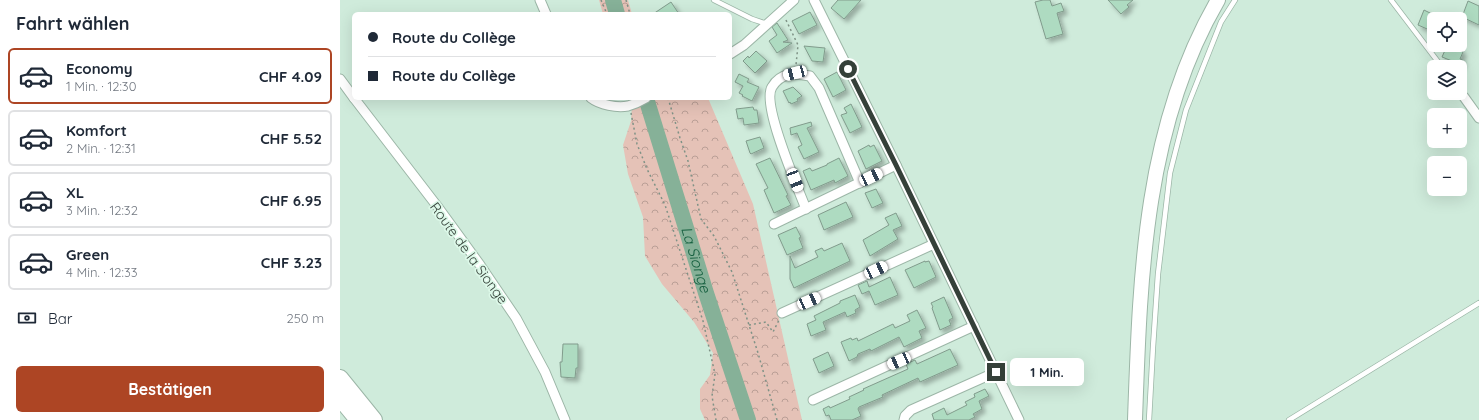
<!DOCTYPE html>
<html lang="de">
<head>
<meta charset="utf-8">
<style>
	body { margin:0; font-family:Quicksand,sans-serif; background:#f6f6f7; color:#1f2937; height:100vh; display:flex; flex-direction:column; font-size:15px; white-space:nowrap }
	* { box-sizing:border-box; margin:0 }
	p { font-size:13px; color:#747a83 }
	.icon { flex:none; width:22px; height:22px; fill:none; stroke:currentColor; stroke-width:2; stroke-linecap:round; stroke-linejoin:round }
	.map { position:relative; flex:1; overflow:hidden }
	.details { display:flex; flex-direction:column; background:#fff; width:340px }
	.details>* { flex:none }
	.hud { position:absolute; left:12px; top:12px; width:380px; height:88px; border-radius:6px; box-shadow:0 4px 16px #0002; display:grid; align-content:center; height:88px; padding:0 16px; background:#fff }
	.fabs { position:absolute; left:1087px; top:12px; display:grid; gap:8px }
	.fabs a { display:grid; place-items:center; width:40px; height:40px; border-radius:6px; background:#fff; box-shadow:0 4px 16px #0002; font-size:20px }
	.end { position:absolute; width:18px; height:18px; margin:-9px; border:5px solid #354039; background:#fff; box-shadow:0 0 0 2px #fff }
	.from { border-radius:50% }
	.bubble { position:absolute; height:28px; border-radius:6px; background:#fff; box-shadow:0 4px 16px #0002; font-size:13px; font-weight:700; line-height:28px; text-align:center }
	.car { position:absolute; width:12px; height:24px; margin:-12px -6px; border-radius:5px; box-shadow:0 0 3px 1px #0007; background:linear-gradient(#fff 24%,#345 0 40%,#fff 0 76%,#345 0 86%,#fff 0) }
	.hud b { display:flex; align-items:center; gap:14px; height:38px; font-size:15px }
	.hud b+b { border-top:1px solid #e0e1e3 }
	.hud i { width:10px; height:10px; background:#1f2937 }
	ul { padding:0; list-style:none }
	li { display:flex; align-items:center; gap:12px; height:56px; margin:0 8px 6px; padding:0 8px; border:2px solid #e0e1e3; border-radius:6px }
	li div { flex:1 }
	li b { display:block; font-size:15px }
	li em { font-style:normal; font-weight:700 }
	li.selected { border-color:#ad4524 }
	li>.icon { width:36px; height:36px; stroke-width:1.5 }
	h2 { padding:0 16px; font-size:18px; line-height:48px }
	.pay { display:flex; align-items:center; gap:10px; height:44px; padding:0 16px; font-size:15px }
	.pay p { margin-inline-start:auto }
	.primary-button { display:flex; gap:8px; margin-top:auto; padding:8px 16px }
	.primary-button a { flex:1; height:46px; border-radius:6px; background:#ad4524; color:#fff; font-size:16px; font-weight:700; line-height:46px; text-align:center }
	main { display:flex; flex:1; min-height:0 }
	.map>svg:first-child { display:block }
</style>
</head>
<body>
<main>
<section class="details">
<h2>Fahrt wählen</h2>
<ul>
<li class="selected"><svg class="icon" aria-label="car" viewBox="0 0 24 24"><path d="M5 17H2v-5l4-1 3-4h7l3 4 3 1v5h-3M9 17h6M6 11h13"/><circle cx="7" cy="17" r="2"/><circle cx="17" cy="17" r="2"/></svg><div><b>Economy</b><p>1 Min. · 12:30</p></div><em>CHF 4.09</em></li>
<li><svg class="icon" aria-label="car" viewBox="0 0 24 24"><path d="M5 17H2v-5l4-1 3-4h7l3 4 3 1v5h-3M9 17h6M6 11h13"/><circle cx="7" cy="17" r="2"/><circle cx="17" cy="17" r="2"/></svg><div><b>Komfort</b><p>2 Min. · 12:31</p></div><em>CHF 5.52</em></li>
<li><svg class="icon" aria-label="car" viewBox="0 0 24 24"><path d="M5 17H2v-5l4-1 3-4h7l3 4 3 1v5h-3M9 17h6M6 11h13"/><circle cx="7" cy="17" r="2"/><circle cx="17" cy="17" r="2"/></svg><div><b>XL</b><p>3 Min. · 12:32</p></div><em>CHF 6.95</em></li>
<li><svg class="icon" aria-label="car" viewBox="0 0 24 24"><path d="M5 17H2v-5l4-1 3-4h7l3 4 3 1v5h-3M9 17h6M6 11h13"/><circle cx="7" cy="17" r="2"/><circle cx="17" cy="17" r="2"/></svg><div><b>Green</b><p>4 Min. · 12:33</p></div><em>CHF 3.23</em></li>
</ul>
<div class="pay"><svg class="icon" aria-label="cash" viewBox="0 0 24 24"><path d="M3 7h18v10H3z"/><circle cx="12" cy="12" r="2"/></svg>Bar<p>250 m</p></div>
<div class="primary-button"><a>Bestätigen</a></div>
</section>
<div class="map">
<svg width="1139" height="420" viewBox="0 0 1139 420">
	<defs>
		<pattern id="forest-crowns" width="20" height="18" patternUnits="userSpaceOnUse"><rect width="20" height="18" fill="#e5c2b7"/><path d="M2 6a3 3 0 1 1 6 0M12 15a3 3 0 1 1 6 0" fill="none" stroke="#ba9f96"/></pattern>
		<filter id="shadow"><feDropShadow dx="3.5" dy="3.5" stdDeviation="2" flood-color="#0004"/></filter>
	</defs>
	<rect width="100%" height="100%" fill="#cfebdb"/>
	<g fill="url(#forest-crowns)">
		<polygon points="259,0 288,0 292,14 263,14"/>
		<polygon points="306,98 368,98 413,204 462,420 365,420 360,409 360,389 370,375 373,353 354,322 322,284 305,256 303,217 288,174 283,145 291,121 292,104"/>
	</g>
	<g fill="none" stroke-linecap="round" stroke-linejoin="round">
		<g stroke="#86b198" stroke-width="16">
			<polyline points="273,0 277,14"/>
			<path id="s1" d="M306 98 366 293 408 420"/>
		</g>
	</g>
	<g fill="#aedbc1" stroke="#819b8c" filter="url(#shadow)">
		<polygon points="498,0 521,0 504,19 491,8"/>
		<polygon points="703,0 710,0 712,6 721,3 724,11 717,13 723,34 706,39 695,2"/>
		<polygon points="768,0 793,0 787,5 789,7 781,14"/>
		<polygon points="1128,1 1139,6 1139,25 1122,17"/>
		<polygon points="331,2 339,14 313,14"/>
		<polygon points="1084,10 1094,15 1094,32 1078,25"/>
		<polygon points="470,12 477,25 459,34 452,21"/>
		<polygon points="437,23 448,40 443,42 452,43 437,53 429,41 437,35 432,27"/>
		<polygon points="1110,45 1120,48 1119,50 1123,52 1120,59 1123,60 1121,67 1111,63 1112,61 1102,57 1106,48 1109,49"/>
		<polygon points="464,46 485,48 483,62 472,61"/>
		<polygon points="416,51 427,61 415,73 403,61 408,56 409,58"/>
		<polygon points="497,72 506,90 493,97 484,79"/>
		<polygon points="399,74 409,79 407,82 419,87 412,101 402,96 403,95 399,93 403,86 395,82"/>
		<polygon points="453,87 462,96 457,99 458,101 451,104 450,102 449,103 443,91"/>
		<polygon points="511,104 522,127 510,133 501,115 507,113 504,108"/>
		<polygon points="413,107 414,110 417,110 419,123 404,125 403,118 398,119 396,109"/>
		<polygon points="471,122 472,126 467,128 479,152 464,159 458,147 462,145 457,133 451,135 450,128"/>
		<polygon points="420,137 424,148 411,154 410,153 406,141"/>
		<polygon points="529,145 530,147 534,145 542,161 526,169 518,151"/>
		<polygon points="430,158 448,195 446,196 451,205 434,213 424,190 428,188 416,164"/>
		<polygon points="499,158 508,176 495,183 494,180 471,190 463,171 470,168 472,171 487,165 487,164"/>
		<polygon points="536,189 543,203 532,208 525,193"/>
		<polygon points="506,202 513,217 484,230 478,215"/>
		<polygon points="556,213 562,226 553,230 558,239 530,256 523,240 549,225 545,218"/>
		<polygon points="456,227 461,237 459,238 463,248 447,255 438,235"/>
		<polygon points="502,243 510,261 454,288 450,279 450,256 455,268 478,257 475,251 482,248 484,251"/>
		<polygon points="585,261 585,262 589,261 596,277 574,288 565,270"/>
		<polygon points="550,277 558,295 535,305 529,291 522,294 518,285 527,281 529,287"/>
		<polygon points="515,295 520,307 515,310 516,313 507,317 505,312 483,322 486,330 471,336 467,324 476,320 474,316 500,303 500,301"/>
		<polygon points="604,297 613,318 609,320 611,325 600,330 592,308 593,307 591,303"/>
		<polygon points="577,310 586,328 579,331 582,338 564,347 559,337 531,351 530,349 518,354 517,357 509,361 501,342 511,338 512,340 517,338 518,341 553,324 555,328 570,321 567,315"/>
		<polygon points="223,344 238,344 238,368 236,368 235,378 221,377 220,362 222,362"/>
		<polygon points="610,349 618,365 580,382 578,378 542,395 543,397 519,407 518,409 521,416 512,420 491,420 489,415 486,416 483,409 489,406 490,408 510,399 509,397 524,390 523,389 568,369 566,364 575,360 577,364"/>
		<polygon points="488,352 494,366 479,373 473,359"/>
		<polygon points="645,389 649,396 639,401 642,409 633,414 635,417 629,420 594,420 592,414 604,408 607,415 627,405 625,402 635,397 634,394"/>
	</g>
	<g fill="none" stroke-linecap="round" stroke-linejoin="round">
		<g stroke="#9cb6a7" stroke-width="6">
			<g id="service">
				<polyline points="374,0 412,19 427,24"/>
				<polyline points="1051,0 1102,67"/>
				<polyline points="809,420 813,347 818,274 830,173 846,110 881,22 895,0"/>
				<polyline points="949,420 1139,303"/>
			</g>
		</g>
		<g stroke="#9cb6a7" stroke-width="11">
			<g id="minor">
				<polyline points="200,0 206,14"/>
				<polyline points="474,0 556,165 679,420"/>
				<polyline points="390,54 404,45 454,0"/>
				<polyline points="0,79 14,98"/>
				<polyline points="1124,97 1139,118"/>
				<polyline points="14,98 97,206 140,265 176,318 205,372 225,420"/>
				<path d="M251 98C260 105 277 108 288 106 295 104 301 101 306 98"/>
				<path d="M466 209C458 188 421 104 432 87 441 72 455 73 470 76L479 88 520 183"/>
				<polyline points="434,224 556,165"/>
				<polyline points="442,313 594,244"/>
				<polyline points="473,400 634,326"/>
				<polyline points="564,420 565,416 571,410 656,372"/>
			</g>
		</g>
		<g stroke="#9cb6a7" stroke-width="16">
			<path id="trunk" d="M795 420C800 277 804 127 878 0"/>
		</g>
		<g stroke="#9cb6a7" stroke-width="18">
			<g id="motorway">
				<polyline points="0,378 34,420"/>
				<polyline points="0,398 18,420"/>
			</g>
		</g>
		<g stroke="#7f9286" stroke-width="1.5" stroke-dasharray="2 3" stroke-linecap="butt">
			<polyline points="261,0 267,14"/>
			<polyline points="286,0 290,14"/>
			<polyline points="446,20 458,45 456,65"/>
			<polyline points="328,98 340,138 348,161 361,219 374,236 392,272 418,353 437,420"/>
			<polyline points="291,113 297,144 307,169 325,205 363,321 375,374 372,396 376,420"/>
			<polyline points="409,325 426,322 433,332 439,320"/>
		</g>
		<use href="#service" stroke="#fff" stroke-width="4.5"/>
		<use href="#minor" stroke="#fff" stroke-width="9"/>
		<use href="#trunk" stroke="#fff" stroke-width="14"/>
		<use href="#motorway" stroke="#fff" stroke-width="16"/>
	</g>
	<g fill="none" stroke-linecap="round" stroke-linejoin="round">
		<polyline stroke="#354039" stroke-width="5" points="508,69 556,165 656,372"/>
	</g>
	<g text-anchor="middle" stroke-width="3.5" stroke-linejoin="round" paint-order="stroke">
		<g font-size="14" fill="#354039" stroke="#dcf8e8">
			<text transform="translate(129 253) rotate(54)" y="5">Route de la Sionge</text>
		</g>
		<g font-size="15" font-style="italic" fill="#186141" stroke="#dcf8e8">
			<text dy="5" stroke="none"><textPath href="#s1" startOffset="169">La Sionge</textPath></text>
		</g>
	</g>
</svg>
<div class="fabs">
<a><svg class="icon" aria-label="locate" viewBox="0 0 24 24"><circle cx="12" cy="12" r="6"/><path d="M12 2v4M12 18v4M2 12h4M18 12h4"/></svg></a>
<a><svg class="icon" aria-label="layers" viewBox="0 0 24 24"><path d="M12 4l9 5-9 5-9-5zM3 14l9 5 9-5"/></svg></a>
<a>+</a>
<a>−</a>
</div>
<i class="end from" style="left:508px;top:69px"></i>
<i class="end" style="left:656px;top:372px"></i>
<div class="bubble" style="left:670px;top:358px;width:74px">1 Min.</div>
<i class="car" style="left:455px;top:73px;rotate:255deg"></i>
<i class="car" style="left:531px;top:177px;rotate:65deg"></i>
<i class="car" style="left:455px;top:180px;rotate:159deg"></i>
<i class="car" style="left:536px;top:270px;rotate:65deg"></i>
<i class="car" style="left:469px;top:301px;rotate:66deg"></i>
<i class="car" style="left:559px;top:361px;rotate:246deg"></i>
<div class="hud">
<b><i class="from"></i>Route du Collège</b>
<b><i></i>Route du Collège</b>
</div>
</div>
</main>
</body>
</html>
